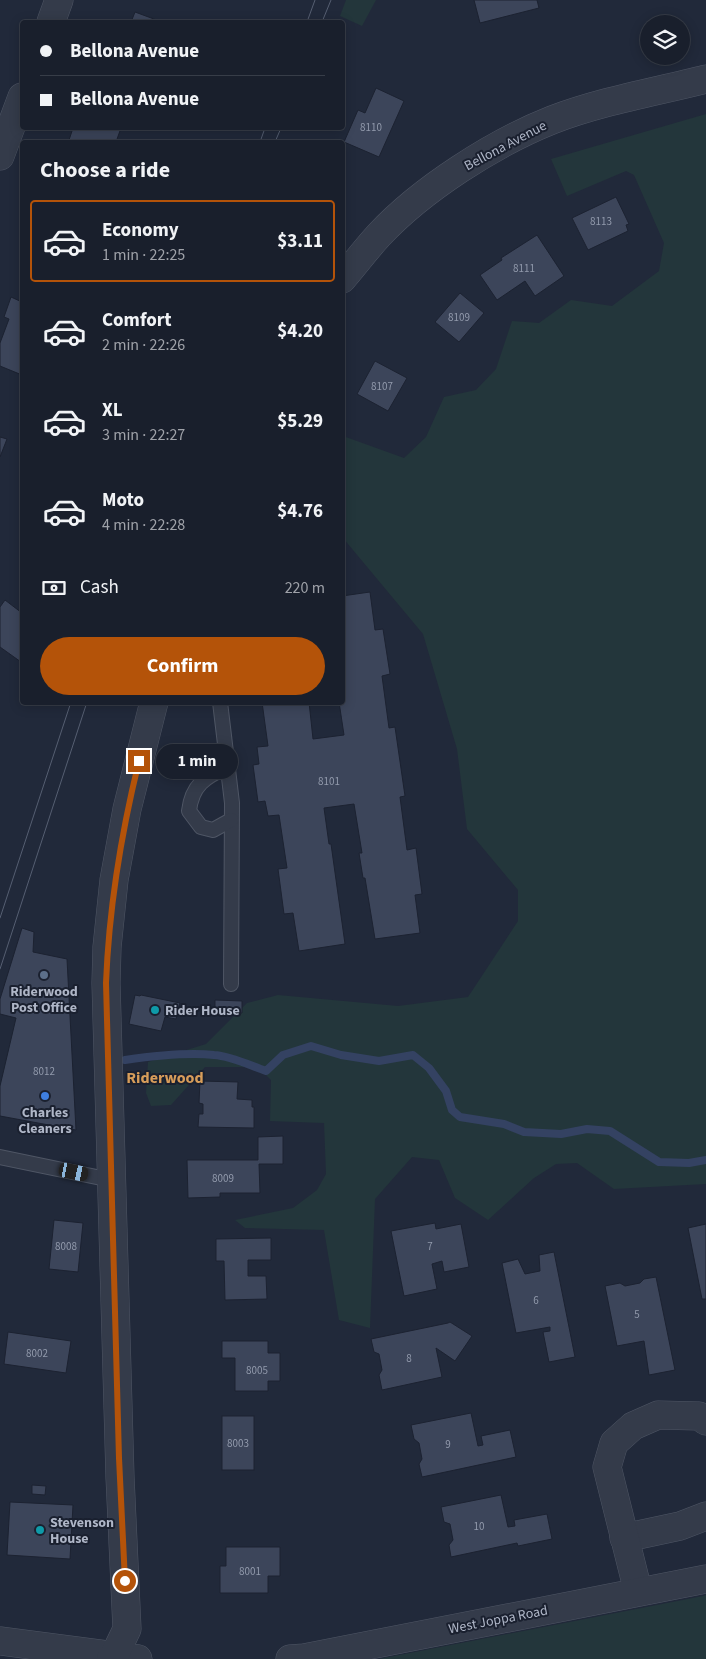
<!DOCTYPE html>
<html lang="en">
<head>
<meta charset="utf-8">
<style>
	body { margin:0; font-family:"Source Sans 3",sans-serif; background:#222734; color:#f1f3f6; height:100vh; display:flex; flex-direction:column; font-size:19px; white-space:nowrap }
	* { box-sizing:border-box; margin:0 }
	p { font-size:16px; color:#9fa2a9 }
	.icon { flex:none; width:28px; height:28px; fill:none; stroke:currentColor; stroke-width:2; stroke-linecap:round; stroke-linejoin:round }
	.map { position:relative; flex:1; overflow:hidden }
	.sheet { position:absolute; left:20px; top:140px; width:325px; height:565px; display:flex; flex-direction:column; background:#191f2c; border-radius:5px; box-shadow:0 2px 12px #0003,0 0 0 1px #373d48 }
	.sheet>* { flex:none }
	.top-card { position:absolute; left:20px; top:20px; width:325px; height:110px; border-radius:5px; box-shadow:0 2px 12px #0003,0 0 0 1px #373d48; display:grid; align-content:center; height:110px; padding:0 20px; background:#191f2c }
	.controls { position:absolute; left:640px; top:15px; display:grid; gap:10px }
	.controls a { display:grid; place-items:center; width:50px; height:50px; border-radius:50%; background:#191f2c; box-shadow:0 2px 12px #0003,0 0 0 1px #373d48; font-size:25px }
	.end { position:absolute; width:22px; height:22px; margin:-11px; border:6px solid #b45309; background:#fff; box-shadow:0 0 0 2px #fff }
	.from { border-radius:50% }
	.bubble { position:absolute; height:35px; border-radius:18px; background:#191f2c; box-shadow:0 2px 12px #0003,0 0 0 1px #373d48; font-size:16px; font-weight:700; line-height:35px; text-align:center }
	.car { position:absolute; width:15px; height:30px; margin:-15px -8px; border-radius:6px; box-shadow:0 0 4px 1px #0007; background:linear-gradient(#222 24%,#8ab4d8 0 40%,#222 0 76%,#8ab4d8 0 86%,#222 0) }
	.top-card b { display:flex; align-items:center; gap:18px; height:48px; font-size:19px }
	.top-card b+b { border-top:1px solid #373d48 }
	.top-card i { width:12px; height:12px; background:#f1f3f6 }
	ul { padding:0; list-style:none }
	li { display:flex; align-items:center; gap:15px; height:82px; margin:0 10px 8px; padding:0 10px; border:2px solid transparent; border-radius:5px }
	li div { flex:1 }
	li b { display:block; font-size:19px }
	li em { font-style:normal; font-weight:700 }
	li.active { border-color:#b45309 }
	li>.icon { width:45px; height:45px; stroke-width:1.5 }
	h2 { padding:0 20px; font-size:22px; line-height:60px }
	.pay { display:flex; align-items:center; gap:12px; height:55px; padding:0 20px; font-size:19px }
	.pay p { margin-inline-start:auto }
	.cta { display:flex; gap:10px; margin-top:auto; padding:10px 20px }
	.cta a { flex:1; height:58px; border-radius:30px; background:#b45309; color:#fff; font-size:20px; font-weight:700; line-height:58px; text-align:center }
	.map>svg:first-child { display:block }
</style>
</head>
<body>
<div class="map">
<svg width="706" height="1659" viewBox="0 0 706 1659">
	<rect width="100%" height="100%" fill="#21293a"/>
	<g fill="#23363b">
		<polygon points="346,0 376,0 362,26 340,16"/>
		<polygon points="706,114 706,1184 614,1189 577,1163 556,1164 534,1178 488,1220 455,1198 439,1160 412,1157 375,1199 370,1328 339,1320 324,1230 245,1228 235,1220 293,1208 317,1190 326,1174 324,1123 270,1121 271,1080 258,1067 205,1067 171,1105 151,1106 146,1093 148,1062 206,1044 247,1003 278,995 398,1006 468,997 518,921 518,890 467,829 457,749 423,634 343,538 343,436 404,458 426,437 444,397 476,390 496,369 512,321 539,323 571,300 612,306 659,271 664,243 634,175 626,171 567,196 551,159"/>
		<polygon points="706,1595 706,1659 379,1659 703,1596"/>
	</g>
	<g fill="none" stroke-linecap="round" stroke-linejoin="round">
		<path stroke="#344262" stroke-width="8" d="M125 1060C153 1056 185 1052 214 1055 231 1056 249 1065 266 1071L283 1055 311 1046 341 1055 379 1061 413 1055 429 1068 446 1091 452 1110 460 1117 504 1124 524 1132 561 1134 587 1129 610 1131 659 1162 689 1163 706 1160"/>
	</g>
	<g fill="#3c455a" stroke="#1c2231">
		<polygon points="474,0 537,0 539,8 480,23"/>
		<polygon points="135,12 162,22 131,22"/>
		<polygon points="376,88 404,101 379,157 344,142 358,110 365,113"/>
		<polygon points="73,128 121,128 116,142 77,142 69,140"/>
		<polygon points="616,197 629,224 626,225 628,231 588,250 572,218"/>
		<polygon points="537,235 564,276 535,296 525,281 497,300 480,275 502,260 501,258"/>
		<polygon points="460,293 484,313 459,342 435,322"/>
		<polygon points="11,297 22,302 22,375 0,366 0,343 9,319 4,317"/>
		<polygon points="375,361 407,378 388,411 357,394"/>
		<polygon points="0,437 7,439 0,457"/>
		<polygon points="370,592 375,630 383,629 390,674 382,676 389,728 395,727 405,796 400,797 407,850 416,848 422,894 415,895 420,933 375,939 365,878 363,878 359,853 362,853 354,804 324,808 329,844 331,844 345,944 299,951 293,913 284,914 278,869 287,868 279,815 268,816 265,801 258,802 253,765 259,764 257,747 268,746 262,702 309,702 313,739 344,735 339,702 342,702 342,596"/>
		<polygon points="5,600 22,613 22,660 21,662 0,647 0,607"/>
		<polygon points="22,928 34,932 33,952 67,959 76,1130 0,1116 0,1086 16,1018 0,1014 0,999"/>
		<polygon points="135,995 140,996 141,995 180,1003 176,1019 165,1017 161,1031 129,1024"/>
		<polygon points="215,1000 242,1001 242,1013 215,1013"/>
		<polygon points="200,1081 238,1082 237,1099 252,1100 252,1107 254,1107 254,1128 198,1127 199,1114 203,1114 203,1104 199,1103"/>
		<polygon points="283,1136 283,1164 259,1164 260,1193 220,1193 220,1197 188,1198 187,1160 258,1160 258,1137"/>
		<polygon points="54,1220 83,1223 78,1272 49,1269"/>
		<polygon points="435,1223 436,1229 461,1224 469,1267 444,1272 442,1261 432,1264 437,1289 404,1296 391,1231"/>
		<polygon points="706,1224 706,1299 702,1299 688,1228"/>
		<polygon points="271,1238 271,1260 248,1260 248,1276 266,1276 267,1299 225,1300 224,1261 216,1261 216,1239"/>
		<polygon points="554,1252 575,1357 549,1362 543,1332 550,1331 550,1327 516,1333 502,1263 518,1259 525,1274 540,1271 539,1255"/>
		<polygon points="656,1277 675,1370 649,1375 644,1341 617,1346 605,1286 620,1283 625,1286 640,1283 644,1279"/>
		<polygon points="450,1322 472,1336 455,1361 436,1348 442,1377 382,1390 379,1375 382,1370 379,1354 374,1352 371,1339 448,1323"/>
		<polygon points="8,1332 71,1341 66,1373 4,1364"/>
		<polygon points="222,1341 268,1341 268,1353 280,1353 280,1381 268,1381 268,1391 235,1391 235,1358 222,1358"/>
		<polygon points="471,1413 478,1446 483,1445 481,1436 510,1430 516,1457 422,1477 419,1464 422,1459 419,1443 414,1439 411,1425"/>
		<rect x="222" y="1416" width="32" height="54"/>
		<polygon points="32,1485 46,1486 45,1495 32,1494"/>
		<polygon points="501,1495 508,1527 515,1526 514,1520 547,1514 552,1539 518,1546 517,1543 451,1557 449,1545 453,1540 450,1524 444,1522 441,1507"/>
		<polygon points="10,1502 73,1505 70,1559 7,1555"/>
		<polygon points="226,1547 280,1547 280,1576 268,1576 268,1593 220,1593 220,1566 226,1566"/>
	</g>
	<g fill="none" stroke-linecap="round" stroke-linejoin="round">
		<g stroke="#4f5665" stroke-width="16">
			<g id="service">
				<polyline points="220,702 232,803 231,984"/>
				<path d="M227 767C205 777 192 785 189 811L201 827 213 830 231 820"/>
				<polyline points="0,1157 111,1180"/>
			</g>
		</g>
		<g stroke="#4f5665" stroke-width="29">
			<g id="minor">
				<polyline points="51,22 59,0"/>
				<polyline points="0,156 22,97"/>
				<polyline points="624,1538 680,1526 706,1516"/>
				<polyline points="638,1591 607,1467 614,1443 633,1426 658,1415 699,1416 706,1421"/>
			</g>
		</g>
		<g stroke="#4f5665" stroke-width="29">
			<g id="tertiary">
				<path d="M342 279C355 264 366 249 379 235 422 189 494 143 552 120 601 101 655 92 706 79"/>
				<polyline points="0,1641 138,1659"/>
				<polyline points="111,1659 114,1656 127,1629 120,1477 106,983 107,947 114,880 127,809 154,702"/>
				<polyline points="290,1659 304,1658 706,1579"/>
			</g>
		</g>
		<use href="#service" stroke="#343b4a" stroke-width="14"/>
		<use href="#minor" stroke="#343b4a" stroke-width="28"/>
		<use href="#tertiary" stroke="#343b4a" stroke-width="28"/>
		<g stroke="#565f72" stroke-width="1">
			<polyline points="307,22 315,0"/>
			<polyline points="322,22 331,0"/>
			<polyline points="260,142 265,128"/>
			<polyline points="275,142 281,128"/>
			<polyline points="0,918 71,702"/>
			<polyline points="0,969 87,702"/>
		</g>
	</g>
	<g fill="none" stroke-linecap="round" stroke-linejoin="round">
		<path stroke="#b45309" stroke-width="6" d="M125 1581 119 1458 106 983C109 908 121 834 139 761"/>
	</g>
	<circle fill="#5c6f8a" stroke="#1a202f" stroke-width="2" cx="44" cy="975" r="5"/>
	<g fill="#0f9aa8" stroke="#1a202f" stroke-width="2">
		<circle cx="155" cy="1010" r="5"/>
		<circle cx="40" cy="1530" r="5"/>
	</g>
	<circle fill="#3f7fe0" stroke="#1a202f" stroke-width="2" cx="45" cy="1096" r="5"/>
	<g text-anchor="middle" stroke-width="4" stroke-linejoin="round" paint-order="stroke">
		<g font-size="11" fill="#929aac">
			<text x="371" y="131">8110</text>
			<text x="601" y="225">8113</text>
			<text x="524" y="272">8111</text>
			<text x="459" y="321">8109</text>
			<text x="382" y="390">8107</text>
			<text x="329" y="785">8101</text>
			<text x="44" y="1075">8012</text>
			<text x="223" y="1182">8009</text>
			<text x="66" y="1250">8008</text>
			<text x="430" y="1250">7</text>
			<text x="536" y="1304">6</text>
			<text x="637" y="1318">5</text>
			<text x="37" y="1357">8002</text>
			<text x="409" y="1362">8</text>
			<text x="257" y="1374">8005</text>
			<text x="238" y="1447">8003</text>
			<text x="448" y="1448">9</text>
			<text x="479" y="1530">10</text>
			<text x="250" y="1575">8001</text>
		</g>
		<g font-size="14" fill="#afb6c7" stroke="#1a202f">
			<text transform="translate(505 145) rotate(-28)" y="5">Bellona Avenue</text>
			<text transform="translate(498 1619) rotate(-11)" y="5">West Joppa Road</text>
		</g>
		<g font-size="14" font-weight="bold" fill="#afb6c7" stroke="#1a202f">
			<text x="44" y="996">Riderwood<tspan x="44" dy="16">Post Office</tspan></text>
			<text x="165" y="1015" text-anchor="start">Rider House</text>
			<text x="45" y="1117">Charles<tspan x="45" dy="16">Cleaners</tspan></text>
			<text x="50" y="1527" text-anchor="start">Stevenson<tspan x="50" dy="16">House</tspan></text>
		</g>
		<g font-size="16" font-weight="bold" fill="#d79d5a" stroke="#1a202f">
			<text x="165" y="1083">Riderwood</text>
		</g>
	</g>
</svg>
<div class="controls">
<a><svg class="icon" aria-label="layers" viewBox="0 0 24 24"><path d="M12 4l9 5-9 5-9-5zM3 14l9 5 9-5"/></svg></a>
</div>
<i class="end from" style="left:125px;top:1581px"></i>
<i class="end" style="left:139px;top:761px"></i>
<div class="bubble" style="left:156px;top:744px;width:82px">1 min</div>
<i class="car" style="left:74px;top:1172px;rotate:102deg"></i>
<div class="top-card">
<b><i class="from"></i>Bellona Avenue</b>
<b><i></i>Bellona Avenue</b>
</div>
<section class="sheet">
<h2>Choose a ride</h2>
<ul>
<li class="active"><svg class="icon" aria-label="car" viewBox="0 0 24 24"><path d="M5 17H2v-5l4-1 3-4h7l3 4 3 1v5h-3M9 17h6M6 11h13"/><circle cx="7" cy="17" r="2"/><circle cx="17" cy="17" r="2"/></svg><div><b>Economy</b><p>1 min · 22:25</p></div><em>$3.11</em></li>
<li><svg class="icon" aria-label="car" viewBox="0 0 24 24"><path d="M5 17H2v-5l4-1 3-4h7l3 4 3 1v5h-3M9 17h6M6 11h13"/><circle cx="7" cy="17" r="2"/><circle cx="17" cy="17" r="2"/></svg><div><b>Comfort</b><p>2 min · 22:26</p></div><em>$4.20</em></li>
<li><svg class="icon" aria-label="car" viewBox="0 0 24 24"><path d="M5 17H2v-5l4-1 3-4h7l3 4 3 1v5h-3M9 17h6M6 11h13"/><circle cx="7" cy="17" r="2"/><circle cx="17" cy="17" r="2"/></svg><div><b>XL</b><p>3 min · 22:27</p></div><em>$5.29</em></li>
<li><svg class="icon" aria-label="car" viewBox="0 0 24 24"><path d="M5 17H2v-5l4-1 3-4h7l3 4 3 1v5h-3M9 17h6M6 11h13"/><circle cx="7" cy="17" r="2"/><circle cx="17" cy="17" r="2"/></svg><div><b>Moto</b><p>4 min · 22:28</p></div><em>$4.76</em></li>
</ul>
<div class="pay"><svg class="icon" aria-label="cash" viewBox="0 0 24 24"><path d="M3 7h18v10H3z"/><circle cx="12" cy="12" r="2"/></svg>Cash<p>220 m</p></div>
<div class="cta"><a>Confirm</a></div>
</section>
</div>
</body>
</html>
